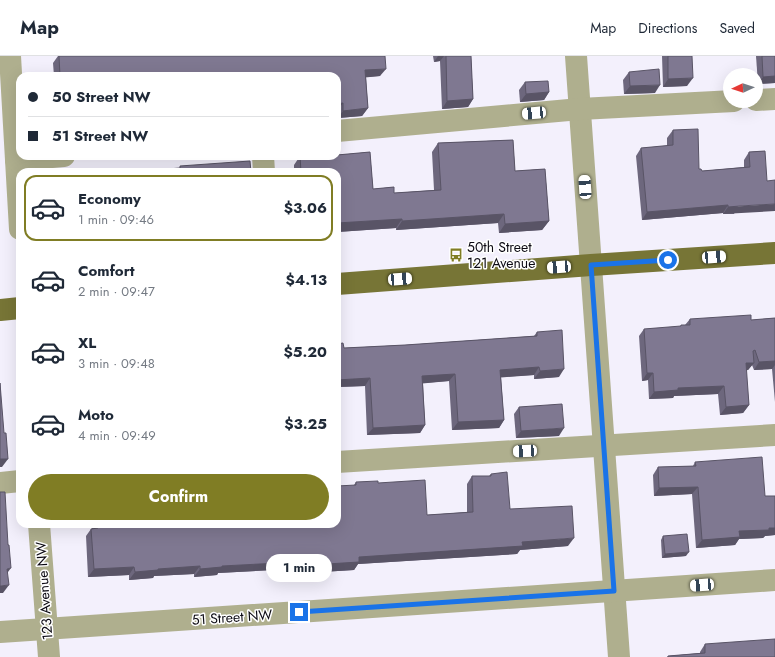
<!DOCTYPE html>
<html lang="en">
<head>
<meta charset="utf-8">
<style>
	body { margin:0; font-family:Jost,sans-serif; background:#f2f2f3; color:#1f2937; height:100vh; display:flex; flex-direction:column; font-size:15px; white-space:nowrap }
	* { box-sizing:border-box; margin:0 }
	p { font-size:13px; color:#747a83 }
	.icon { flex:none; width:22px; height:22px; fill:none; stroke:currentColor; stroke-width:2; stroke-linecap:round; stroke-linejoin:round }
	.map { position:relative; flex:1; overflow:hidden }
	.sheet { position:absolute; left:16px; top:112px; width:325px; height:360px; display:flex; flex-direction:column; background:#fff; border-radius:12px; box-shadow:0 4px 16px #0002 }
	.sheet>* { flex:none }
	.guide { position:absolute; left:16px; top:16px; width:325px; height:88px; border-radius:12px; box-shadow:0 4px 16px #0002; display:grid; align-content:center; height:88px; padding:0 12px; background:#fff }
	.needle { width:26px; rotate:266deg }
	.tools { position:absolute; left:723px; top:12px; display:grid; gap:8px }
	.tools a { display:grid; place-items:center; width:40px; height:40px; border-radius:50%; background:#fff; box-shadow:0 4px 16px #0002; font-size:20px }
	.end { position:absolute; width:18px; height:18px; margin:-9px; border:5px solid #1a73e8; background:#fff; box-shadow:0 0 0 2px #fff }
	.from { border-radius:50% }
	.bubble { position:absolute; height:28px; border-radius:14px; background:#fff; box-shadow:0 4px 16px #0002; font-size:13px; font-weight:700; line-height:28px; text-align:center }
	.car { position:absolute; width:12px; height:24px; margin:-12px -6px; border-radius:5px; box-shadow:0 0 3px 1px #0007; background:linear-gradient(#fff 24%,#345 0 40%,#fff 0 76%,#345 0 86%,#fff 0) }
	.guide b { display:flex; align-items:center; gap:14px; height:38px; font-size:15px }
	.guide b+b { border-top:1px solid #e0e1e3 }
	.guide i { width:10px; height:10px; background:#1f2937 }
	ul { padding:7px 0 0; list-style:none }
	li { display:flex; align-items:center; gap:12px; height:66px; margin:0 8px 6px; padding:0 4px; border:2px solid transparent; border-radius:12px }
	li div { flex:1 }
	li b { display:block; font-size:15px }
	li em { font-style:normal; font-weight:700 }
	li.on { border-color:#807d24 }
	li>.icon { width:36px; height:36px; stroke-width:1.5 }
	.primary-button { display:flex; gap:8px; margin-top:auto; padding:8px 12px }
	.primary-button a { flex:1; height:46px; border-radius:24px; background:#807d24; color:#fff; font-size:16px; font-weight:700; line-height:46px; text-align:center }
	header { display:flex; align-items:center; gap:24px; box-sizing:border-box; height:56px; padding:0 20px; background:#fff; border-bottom:1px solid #e0e1e3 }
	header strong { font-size:19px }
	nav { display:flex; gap:22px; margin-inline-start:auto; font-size:14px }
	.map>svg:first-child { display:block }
</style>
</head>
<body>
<header>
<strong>Map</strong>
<nav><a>Map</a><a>Directions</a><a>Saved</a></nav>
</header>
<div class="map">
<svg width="775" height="601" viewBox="0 0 775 601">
	<rect width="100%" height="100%" fill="#f3f0fc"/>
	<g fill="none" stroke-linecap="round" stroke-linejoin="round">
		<g stroke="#afaf8e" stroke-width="22">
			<polyline points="10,0 20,173"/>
			<polyline points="576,0 619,601"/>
			<polyline points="756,44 775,43"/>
			<polyline points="337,75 580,53 734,45"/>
			<polyline points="263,100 264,116"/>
			<polyline points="16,104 64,100"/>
			<polyline points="337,406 775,379"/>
			<polyline points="0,427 20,425"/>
			<polyline points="39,468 49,601"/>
			<polyline points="0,576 775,524"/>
		</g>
		<g stroke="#777536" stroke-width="22">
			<polyline points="337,228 591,209 775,197"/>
			<polyline points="0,254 20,252"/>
		</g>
	</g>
	<g fill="#6d677d">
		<polygon points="58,0 392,0 385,0 380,20 366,21 368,52 362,60 338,62 337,55 337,20 54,20 53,7"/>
		<polygon points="433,0 471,0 473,43 468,51 442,53 440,5 434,6"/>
		<polygon points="662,0 692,0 687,30 663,31"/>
		<polygon points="756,0 775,0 775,27 758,28"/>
		<polygon points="629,16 655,37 624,38 623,24"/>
		<polygon points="525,26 549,36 544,44 520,46 519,34"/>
		<polygon points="673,74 699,113 702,115 744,111 744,104 749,96 765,95 734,158 723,158 723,157 642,164 636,100 641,92 667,90 667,82"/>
		<polygon points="513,84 515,115 545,113 549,165 542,174 499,177 498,167 396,174 396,172 337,176 337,116 294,116 294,109 300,100 337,100 337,99 370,96 373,133 394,131 394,137 434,134 432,96 438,87"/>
		<polygon points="775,262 775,346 772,313 754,314 752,309 748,314 746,314 749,349 743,357 720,359 718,338 674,340 673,342 649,343 648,324 642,325 639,280 644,273 680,271 681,269 685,269 690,263 751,264"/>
		<polygon points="537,276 559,321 534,323 534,319 501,321 504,364 499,372 452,374 449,325 423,327 425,369 420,377 367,379 365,330 338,331 337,288 344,292 405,289 534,280"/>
		<polygon points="519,351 559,380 516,382 514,358"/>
		<polygon points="695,406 765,440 775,440 775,479 765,480 763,482 739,483 735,489 696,492 692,438 654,440 653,419 658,411 693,410"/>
		<polygon points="491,418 510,453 568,490 520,494 517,498 358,508 354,514 273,519 273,514 218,517 217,519 194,521 194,518 154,520 153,522 129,524 129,519 88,521 86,480 91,473 92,473 92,468 245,468 245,469 337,468 354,429 356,426 378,427 427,459 467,456 467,428 472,420 489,420"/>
		<polygon points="663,480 686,500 662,502 661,484"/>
		<polygon points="705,588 775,601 667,601 668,600 700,597 700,596"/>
	</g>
	<g fill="#595466">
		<polygon points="438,0 444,0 440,5 434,6"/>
		<polygon points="386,13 380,20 360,22 365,14"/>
		<polygon points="775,20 775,27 758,28 763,21"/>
		<polygon points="693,22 687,30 663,31 668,23"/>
		<polygon points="660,29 655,37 624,38 630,30"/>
		<polygon points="549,36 544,44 520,46 526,38"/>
		<polygon points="473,43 468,51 442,53 447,45"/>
		<polygon points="343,47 337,55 337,48"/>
		<polygon points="368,52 362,60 338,62 343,55"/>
		<polygon points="775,148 775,155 723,158 728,151"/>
		<polygon points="728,149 723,157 642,164 647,156"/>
		<polygon points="504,158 498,167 396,174 402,165"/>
		<polygon points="402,163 396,172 337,176 337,167"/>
		<polygon points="549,165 542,174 499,177 505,168"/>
		<polygon points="775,305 775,309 772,313 754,314 759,306"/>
		<polygon points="746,307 754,307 748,314 740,315"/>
		<polygon points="539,311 534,319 495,322 500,314"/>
		<polygon points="564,313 559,321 534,323 540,315"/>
		<polygon points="647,317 653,317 648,324 642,325"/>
		<polygon points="455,318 449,325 417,328 422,320"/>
		<polygon points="370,322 365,330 337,331 337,324"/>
		<polygon points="724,330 718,338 674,340 673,342 649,343 654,336 678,332"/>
		<polygon points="749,349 743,357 720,359 726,351"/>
		<polygon points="504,364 499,372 452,374 458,366"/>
		<polygon points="425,369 420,377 367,379 373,372"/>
		<polygon points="564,372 559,380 516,382 521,375"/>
		<polygon points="0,403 8,403 2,411 0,411"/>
		<polygon points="698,431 692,438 654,440 659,432"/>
		<polygon points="769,472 775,472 775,479 765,480 763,482 739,483 735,489 696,492 702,484 739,475"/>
		<polygon points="574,482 568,490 520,494 517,498 358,508 354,514 273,519 279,511 359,501 522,486"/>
		<polygon points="689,496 686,500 662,502 665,498"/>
		<polygon points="279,507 273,514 218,517 217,519 194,521 200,513 222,510"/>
		<polygon points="200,510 194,518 154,520 153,522 129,524 135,516 158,513"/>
		<polygon points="134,511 129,519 88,521 94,513"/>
		<polygon points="11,512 5,520 7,513"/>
		<polygon points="9,529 3,537 0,537 0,530"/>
	</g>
	<g fill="#7f7891" stroke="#595466">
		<polygon points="59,0 385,0 386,13 365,14 368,52 343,55 343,47 337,48 337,20 60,20"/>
		<polygon points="446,0 471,0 473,43 447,45"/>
		<polygon points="668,0 692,0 693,22 668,23"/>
		<polygon points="762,0 775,0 775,20 763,21"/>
		<polygon points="659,13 660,29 630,30 629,16"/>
		<polygon points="548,25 549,36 526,38 525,26"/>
		<polygon points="698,73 699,113 701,113 702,115 750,111 749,96 765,95 767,125 775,124 775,148 740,150 728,151 728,149 647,156 641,92 673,89 673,74"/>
		<polygon points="513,84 515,115 545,113 549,165 505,168 504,158 402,165 402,163 337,167 337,116 301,116 300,100 337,100 337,99 370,96 373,133 394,131 394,137 441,134 438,87"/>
		<polygon points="250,105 251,116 130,116 180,112 180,110"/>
		<polygon points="751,259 751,264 775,262 775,305 759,306 755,294 753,295 754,307 746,307 749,349 726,351 724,330 678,332 678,334 654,336 653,317 647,317 644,273 681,270 681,269 690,269 690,263"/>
		<polygon points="562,274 564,313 540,315 539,311 500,314 504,364 458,366 455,318 422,320 425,369 373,372 370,322 337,324 339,376 337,376 337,288 343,287 344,292 405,289 537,280 537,276"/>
		<polygon points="0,327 4,377 6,377 8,403 0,403"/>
		<polygon points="562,348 564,372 521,375 519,351"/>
		<polygon points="762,401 765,440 775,440 775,472 769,472 769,474 739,475 740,481 702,484 698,431 659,432 658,411 696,410 695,406"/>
		<polygon points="507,416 510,453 572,450 574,482 522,486 523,490 359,501 359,506 279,511 279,507 222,510 222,511 200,513 200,510 158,513 158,514 135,516 134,511 94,513 91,473 98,472 98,468 245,468 245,469 270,468 337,468 337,430 356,429 356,426 378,425 378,427 425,424 427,459 473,456 472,420 491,420 491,418"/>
		<polygon points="0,436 5,436 8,489 9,489 11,512 7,513 9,529 0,530"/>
		<polygon points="687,478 689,496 665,498 663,480"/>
		<polygon points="775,583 775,601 668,601 668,600 705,597 705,588"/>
	</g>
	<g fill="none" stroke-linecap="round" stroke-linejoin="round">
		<polyline stroke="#1a73e8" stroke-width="5" points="299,556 614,535 591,209 668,204"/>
	</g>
	<defs>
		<g id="bus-bare" transform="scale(1.08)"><path d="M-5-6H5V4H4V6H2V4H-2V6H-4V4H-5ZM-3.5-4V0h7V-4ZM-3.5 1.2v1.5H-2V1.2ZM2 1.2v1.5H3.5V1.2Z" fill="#807d24" stroke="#fff" stroke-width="2.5" paint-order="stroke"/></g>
	</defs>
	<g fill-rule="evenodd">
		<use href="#bus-bare" x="456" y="199"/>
	</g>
	<g text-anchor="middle" stroke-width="3" stroke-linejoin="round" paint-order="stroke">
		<g font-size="14" fill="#0c0a13" stroke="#fff" text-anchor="start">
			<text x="467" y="196">50th Street<tspan x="467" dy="16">121 Avenue</tspan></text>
		</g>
		<g font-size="14" fill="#0c0a13" stroke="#fff">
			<text transform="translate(44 535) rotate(-94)" y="5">123 Avenue NW</text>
			<text transform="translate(232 561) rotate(-4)" y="5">51 Street NW</text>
		</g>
	</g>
</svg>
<div class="tools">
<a><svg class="needle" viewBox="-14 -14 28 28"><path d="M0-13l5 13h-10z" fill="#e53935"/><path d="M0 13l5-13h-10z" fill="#747a83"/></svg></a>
</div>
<i class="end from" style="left:668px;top:204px"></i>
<i class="end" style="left:299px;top:556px"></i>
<div class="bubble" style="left:266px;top:498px;width:66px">1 min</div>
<i class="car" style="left:534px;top:57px;rotate:265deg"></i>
<i class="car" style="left:585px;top:131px;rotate:356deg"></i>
<i class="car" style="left:714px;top:201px;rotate:86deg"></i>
<i class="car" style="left:559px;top:211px;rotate:266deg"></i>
<i class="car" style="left:400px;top:223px;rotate:86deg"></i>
<i class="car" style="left:525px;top:395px;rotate:267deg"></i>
<i class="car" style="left:702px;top:529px;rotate:266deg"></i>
<div class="guide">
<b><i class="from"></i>50 Street NW</b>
<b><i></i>51 Street NW</b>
</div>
<section class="sheet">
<ul>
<li class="on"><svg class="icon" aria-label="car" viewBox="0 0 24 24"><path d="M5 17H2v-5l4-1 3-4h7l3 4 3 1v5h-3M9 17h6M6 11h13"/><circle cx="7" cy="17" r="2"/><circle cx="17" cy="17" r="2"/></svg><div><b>Economy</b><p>1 min · 09:46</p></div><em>$3.06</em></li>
<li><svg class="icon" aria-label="car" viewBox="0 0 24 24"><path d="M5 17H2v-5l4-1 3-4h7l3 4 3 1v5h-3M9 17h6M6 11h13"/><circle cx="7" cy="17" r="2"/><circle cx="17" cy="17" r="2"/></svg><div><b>Comfort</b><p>2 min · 09:47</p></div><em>$4.13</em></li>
<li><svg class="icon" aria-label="car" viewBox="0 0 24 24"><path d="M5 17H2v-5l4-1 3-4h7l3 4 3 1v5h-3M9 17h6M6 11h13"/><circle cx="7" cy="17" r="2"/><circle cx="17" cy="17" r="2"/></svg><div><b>XL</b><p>3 min · 09:48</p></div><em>$5.20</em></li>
<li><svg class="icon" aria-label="car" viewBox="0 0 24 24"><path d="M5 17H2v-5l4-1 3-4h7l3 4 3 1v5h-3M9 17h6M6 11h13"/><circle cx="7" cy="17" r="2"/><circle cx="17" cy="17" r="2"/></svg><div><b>Moto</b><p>4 min · 09:49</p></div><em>$3.25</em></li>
</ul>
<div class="primary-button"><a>Confirm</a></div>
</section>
</div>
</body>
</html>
